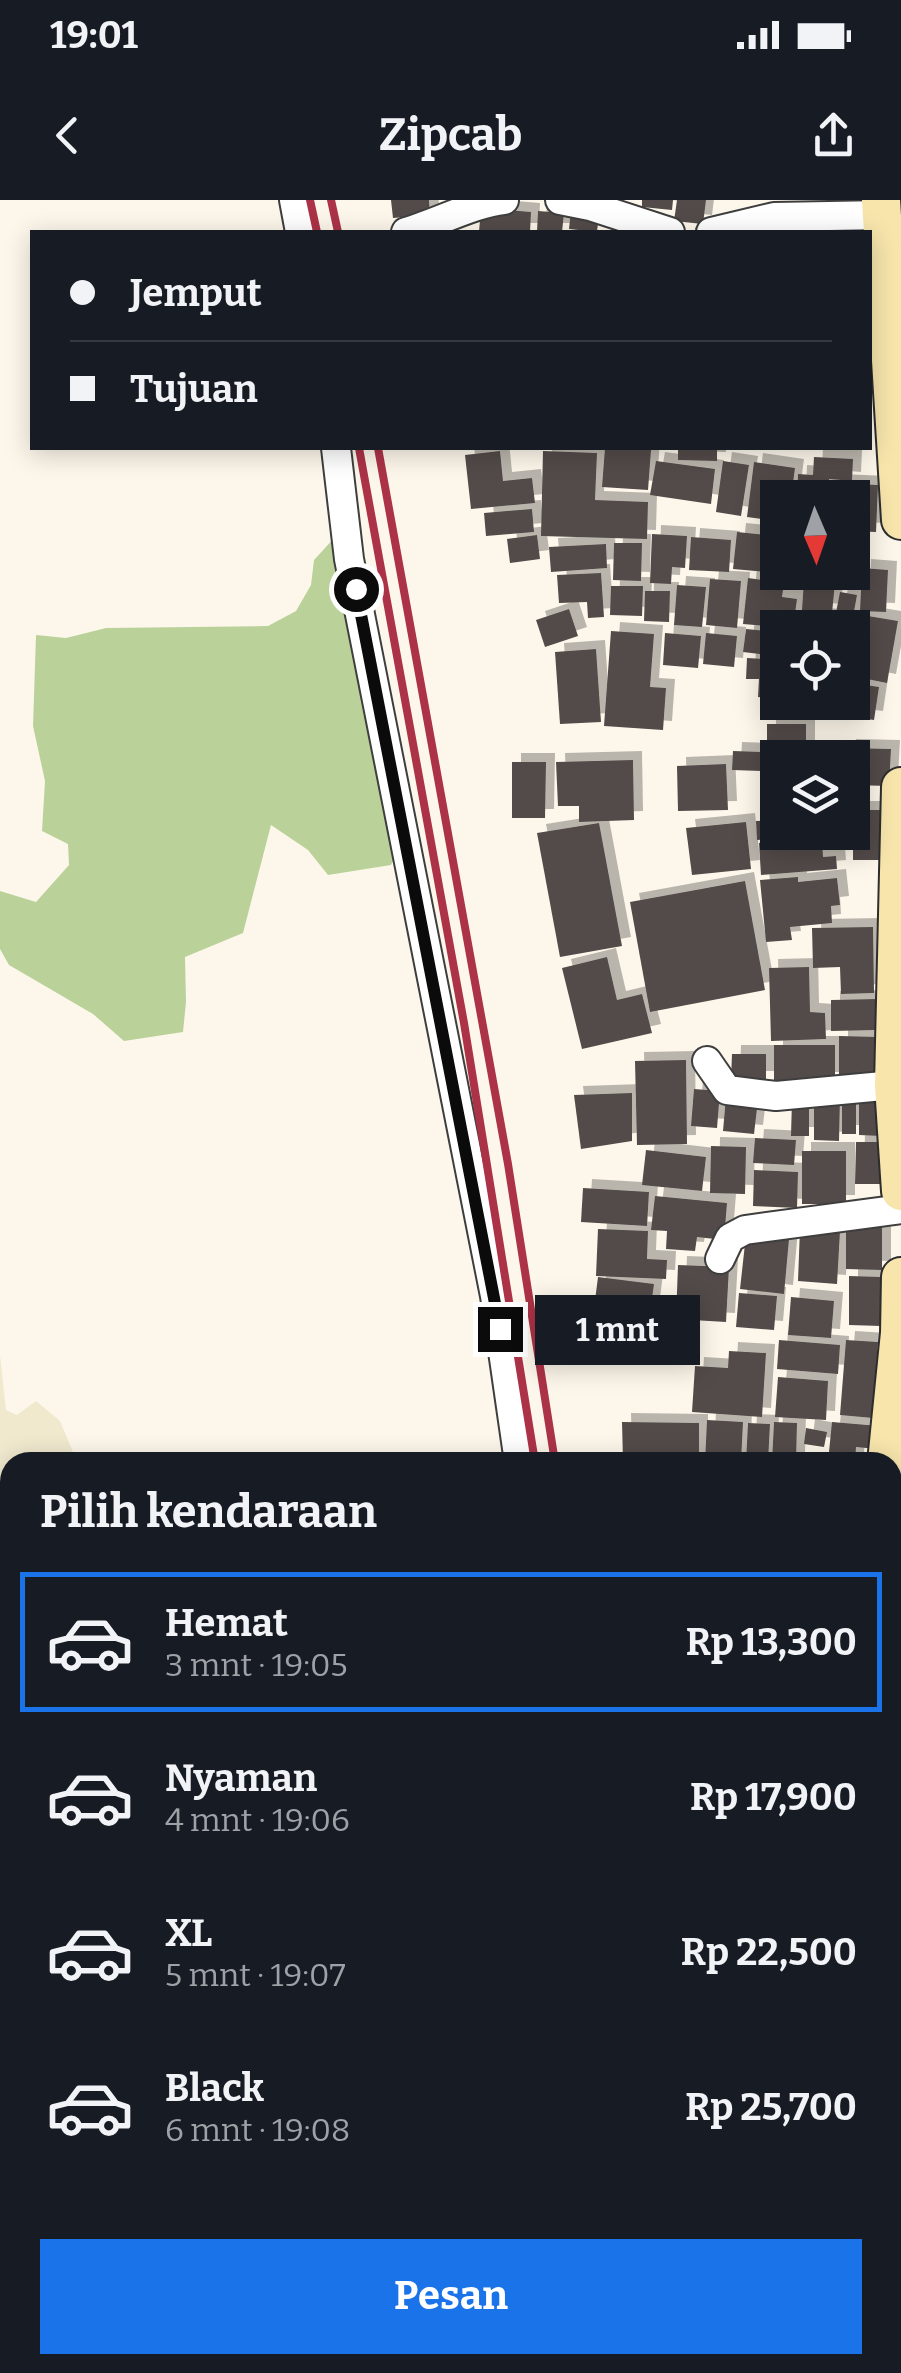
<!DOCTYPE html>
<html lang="id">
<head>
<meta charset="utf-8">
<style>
	body { margin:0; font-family:Bitter,serif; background:#20242c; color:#f1f3f6; height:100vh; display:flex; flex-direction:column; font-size:38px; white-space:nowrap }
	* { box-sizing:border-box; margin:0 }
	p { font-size:32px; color:#9ea1a6 }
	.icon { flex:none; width:55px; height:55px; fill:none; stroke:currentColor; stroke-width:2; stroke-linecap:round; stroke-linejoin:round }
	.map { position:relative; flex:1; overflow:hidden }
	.side { position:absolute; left:0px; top:1252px; width:902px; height:922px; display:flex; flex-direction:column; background:#171b24; border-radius:30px 30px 0 0; box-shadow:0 5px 25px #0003 }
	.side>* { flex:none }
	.guide { position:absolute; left:30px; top:30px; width:842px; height:220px; border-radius:0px; box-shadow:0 5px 25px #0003; display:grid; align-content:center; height:220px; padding:0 40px; background:#171b24 }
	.needle { width:65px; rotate:178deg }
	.fabs { position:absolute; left:760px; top:280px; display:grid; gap:20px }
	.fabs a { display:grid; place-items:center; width:110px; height:110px; border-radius:0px; background:#171b24; box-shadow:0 5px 25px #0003; font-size:50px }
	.end { position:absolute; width:45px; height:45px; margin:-22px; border:12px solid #0b0b0b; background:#fff; box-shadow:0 0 0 5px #fff }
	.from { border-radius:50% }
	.bubble { position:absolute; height:70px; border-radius:0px; background:#171b24; box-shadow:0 5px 25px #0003; font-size:32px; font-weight:700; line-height:70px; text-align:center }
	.guide b { display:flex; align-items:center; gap:35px; height:95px; font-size:38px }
	.guide b+b { border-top:2px solid #363941 }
	.guide i { width:25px; height:25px; background:#f1f3f6 }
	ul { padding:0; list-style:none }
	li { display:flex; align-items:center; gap:30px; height:140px; margin:0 20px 15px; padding:0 20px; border:5px solid transparent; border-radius:0px }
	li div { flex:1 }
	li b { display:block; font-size:38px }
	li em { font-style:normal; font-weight:700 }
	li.active { border-color:#1a73e8 }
	li>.icon { width:90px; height:90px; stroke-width:1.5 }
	h2 { padding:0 40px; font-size:45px; line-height:120px }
	.action { display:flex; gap:20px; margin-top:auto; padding:20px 40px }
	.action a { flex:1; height:115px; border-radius:0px; background:#1a73e8; color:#fff; font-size:40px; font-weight:700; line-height:115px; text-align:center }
	.status { display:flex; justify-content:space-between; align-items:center; height:70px; padding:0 50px; background:#171b24; direction:ltr }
	.status svg { height:28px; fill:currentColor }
	header { display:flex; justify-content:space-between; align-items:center; height:130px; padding:0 40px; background:#171b24; font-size:45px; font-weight:700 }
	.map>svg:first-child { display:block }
</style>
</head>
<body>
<div class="status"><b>19:01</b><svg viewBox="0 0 49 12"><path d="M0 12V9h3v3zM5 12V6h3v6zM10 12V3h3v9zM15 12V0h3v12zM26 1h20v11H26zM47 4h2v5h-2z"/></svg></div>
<header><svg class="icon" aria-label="back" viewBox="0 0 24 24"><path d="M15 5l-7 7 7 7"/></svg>Zipcab<svg class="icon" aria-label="share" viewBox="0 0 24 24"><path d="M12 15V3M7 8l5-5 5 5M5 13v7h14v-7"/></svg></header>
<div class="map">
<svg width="901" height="2173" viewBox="0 0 901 2173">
	<defs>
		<filter id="shadow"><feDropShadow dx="9" dy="-9" stdDeviation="0" flood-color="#0004"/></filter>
	</defs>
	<rect width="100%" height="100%" fill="#fdf7eb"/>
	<polygon fill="#f0e9ce" points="0,1155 6,1210 17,1215 36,1201 60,1221 77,1262 10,1262 10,1580 0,1579"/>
	<polygon fill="#bad299" points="336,336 408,632 391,665 328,675 308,650 271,625 243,733 185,757 186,802 183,832 124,841 93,814 9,765 0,749 0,691 36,702 69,665 68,644 42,631 45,581 33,526 36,435 66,438 106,428 268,426 296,411 311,385 314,360"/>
	<g fill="#524b48" filter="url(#shadow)">
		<polygon points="391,0 429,0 430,15 393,18"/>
		<polygon points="642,0 673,0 672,10 642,7"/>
		<polygon points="677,0 706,0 703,24 674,21"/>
		<polygon points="481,8 531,12 530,32 479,32"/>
		<polygon points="571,10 599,14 597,32 569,29"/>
		<polygon points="538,11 564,13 562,32 537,32"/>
		<polygon points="605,248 651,250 648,290 602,287"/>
		<polygon points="678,248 717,248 717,261 678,260"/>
		<polygon points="500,251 503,281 532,278 535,303 471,309 465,255"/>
		<polygon points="543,251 597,253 595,300 648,302 647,339 541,336"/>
		<polygon points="814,257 853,259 852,281 829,279 828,298 797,298 798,274 813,275"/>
		<polygon points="656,261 715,269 711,304 650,295"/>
		<polygon points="723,261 749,265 741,316 716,312"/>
		<polygon points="754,262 795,268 791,298 778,298 778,321 747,317"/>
		<polygon points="833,283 878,285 876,332 852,331 852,298 833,298"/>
		<polygon points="532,309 534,332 486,336 484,313"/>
		<polygon points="737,332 778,336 778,373 733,369"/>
		<polygon points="652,334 687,336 685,368 672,367 671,384 650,383"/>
		<polygon points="537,335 540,359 510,363 507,339"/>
		<polygon points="691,337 731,340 729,372 689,370"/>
		<polygon points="614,343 642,343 641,381 613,380"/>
		<polygon points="606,344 607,368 551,372 549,347"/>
		<polygon points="862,368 888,370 886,412 860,411"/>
		<polygon points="601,373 604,417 588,418 587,402 559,403 557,375"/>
		<polygon points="748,378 784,383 782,397 797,399 793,428 743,424"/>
		<polygon points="710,379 741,381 737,428 706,425"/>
		<polygon points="804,380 835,383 832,413 802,410"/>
		<polygon points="677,385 706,387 702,427 674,425"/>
		<polygon points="611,386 643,386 642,416 610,415"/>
		<polygon points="645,391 670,391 669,422 644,421"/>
		<polygon points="840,392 857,395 851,428 833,428"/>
		<polygon points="569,409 578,436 545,447 536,420"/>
		<polygon points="802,415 830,418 829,428 801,428"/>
		<polygon points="862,415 898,421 887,483 852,476"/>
		<polygon points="746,429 778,432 778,456 743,452"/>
		<polygon points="611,431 654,434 650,487 666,488 663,530 604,526"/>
		<polygon points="665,433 701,436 698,468 663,465"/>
		<polygon points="706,433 737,436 734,467 703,464"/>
		<polygon points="596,449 601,522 560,524 555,452"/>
		<polygon points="747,458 778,460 778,499 758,497 759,479 746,479"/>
		<polygon points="852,483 879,487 874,520 844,516 846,502 852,502"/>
		<polygon points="767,524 806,524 806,558 778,558 778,587 767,587"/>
		<polygon points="847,548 891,549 889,586 852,585 852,558 847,558"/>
		<polygon points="733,551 762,552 762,571 732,570"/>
		<polygon points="633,560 634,620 579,622 579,606 558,606 556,562"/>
		<polygon points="512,562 546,562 545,618 512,618"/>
		<polygon points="726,564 728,610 678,611 677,566"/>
		<polygon points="764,595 778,595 778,615 765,615"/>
		<rect x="853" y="610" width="33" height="50"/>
		<polygon points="778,620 778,632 818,632 818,635 757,640 756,621"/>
		<polygon points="746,622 751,669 692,675 686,628"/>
		<polygon points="599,623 622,746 560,757 537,633"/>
		<polygon points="822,638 823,657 836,656 837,669 761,675 759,643"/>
		<polygon points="798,677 798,682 837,678 840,705 831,706 832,723 790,727 792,740 766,742 760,680"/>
		<polygon points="745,681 765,790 650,812 630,702"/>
		<polygon points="873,727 874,793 841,794 840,767 813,768 812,728"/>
		<polygon points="607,757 617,800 642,794 652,833 582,849 562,768"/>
		<polygon points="809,767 810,812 825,813 826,839 771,841 769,768"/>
		<polygon points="877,799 877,830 831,831 831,800"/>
		<polygon points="839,836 880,837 880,879 839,878"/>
		<rect x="774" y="845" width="61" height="36"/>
		<polygon points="732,854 766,854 766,880 731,880"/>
		<polygon points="686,860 687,944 637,945 635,861"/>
		<polygon points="694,889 720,891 717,928 691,926"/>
		<polygon points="632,893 632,941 581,949 574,895"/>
		<polygon points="859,894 882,894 882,936 859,935"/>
		<polygon points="726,897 758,900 754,934 723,931"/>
		<polygon points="814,897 840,897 839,941 814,940"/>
		<polygon points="792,899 809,900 809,936 791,936"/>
		<rect x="842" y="899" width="14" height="35"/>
		<polygon points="755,938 796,940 794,965 753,963"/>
		<polygon points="856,942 883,942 883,984 855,984"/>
		<polygon points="711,946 746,947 745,994 710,993"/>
		<polygon points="646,950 706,957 702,991 642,985"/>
		<rect x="802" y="951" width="44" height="53"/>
		<polygon points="754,970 798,972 797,1008 753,1006"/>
		<polygon points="583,988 649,992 647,1026 581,1022"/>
		<polygon points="655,996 727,1003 724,1040 697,1037 695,1051 666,1049 667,1031 651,1030"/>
		<polygon points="846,1025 882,1026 882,1070 846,1069"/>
		<polygon points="598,1029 648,1031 647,1059 667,1060 666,1079 596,1076"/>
		<polygon points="800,1029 840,1031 837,1084 798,1081"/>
		<polygon points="746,1035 789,1039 784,1094 740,1089"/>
		<polygon points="678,1065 729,1067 726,1122 676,1119"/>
		<polygon points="849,1076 882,1077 881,1126 849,1125"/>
		<polygon points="598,1077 654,1084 650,1113 631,1110 629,1128 592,1124"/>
		<polygon points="739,1093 777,1096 774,1130 736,1127"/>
		<polygon points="791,1097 834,1101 831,1138 788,1135"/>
		<polygon points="779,1140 840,1145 838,1174 777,1169"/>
		<polygon points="846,1140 878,1142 873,1218 840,1215"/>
		<polygon points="729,1151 766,1153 762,1217 692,1212 695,1166 728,1168"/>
		<polygon points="778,1177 828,1181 826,1220 775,1217"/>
		<polygon points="707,1220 743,1222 741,1262 705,1262"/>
		<polygon points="622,1222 699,1223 699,1262 623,1261"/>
		<polygon points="774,1222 797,1223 796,1262 772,1262"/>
		<polygon points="832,1222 879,1226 877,1249 856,1247 855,1262 828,1262"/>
		<polygon points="748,1223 770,1224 768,1262 746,1262"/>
		<polygon points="806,1228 827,1232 824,1247 804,1244"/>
		<rect x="738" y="2165" width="61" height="8"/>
	</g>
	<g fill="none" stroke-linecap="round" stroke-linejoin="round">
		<g stroke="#3e3e3e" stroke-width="32">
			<g id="minor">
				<polyline points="294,0 300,32"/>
				<polyline points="560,0 590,6 670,32"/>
				<path d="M406 32C434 24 477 2 504 0"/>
				<polyline points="711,32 774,17 884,15"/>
				<polyline points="336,248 349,359 495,1096 519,1262"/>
				<polyline points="707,861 727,890 776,896 894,885"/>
				<polyline points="720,1059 730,1038 745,1030 901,1009"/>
			</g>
		</g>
		<g stroke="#2d2d2d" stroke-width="42">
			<g id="secondary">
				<polyline points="881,0 901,320"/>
				<polyline points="901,587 894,885 901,991"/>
				<polyline points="887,1262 900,1133 901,1077"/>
				<polyline points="826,2173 826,2165"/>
			</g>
		</g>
		<use href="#minor" stroke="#fff" stroke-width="28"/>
		<use href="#secondary" stroke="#f7e5ac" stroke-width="38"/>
		<g stroke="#ac3247" stroke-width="8">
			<polyline points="310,0 317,32"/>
			<polyline points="331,0 338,32"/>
			<polyline points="359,248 464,823 535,1262"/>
			<polyline points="378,248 508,964 555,1262"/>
			<polyline points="625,2165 625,2173"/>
			<polyline points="644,2165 644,2173"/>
		</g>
	</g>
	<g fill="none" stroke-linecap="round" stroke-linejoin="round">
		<polyline stroke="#0b0b0b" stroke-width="12" points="356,389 500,1129"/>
	</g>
</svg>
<div class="fabs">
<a><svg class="needle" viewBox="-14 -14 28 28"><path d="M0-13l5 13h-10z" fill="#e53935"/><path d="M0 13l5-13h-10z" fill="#9ea1a6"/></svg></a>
<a><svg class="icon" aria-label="locate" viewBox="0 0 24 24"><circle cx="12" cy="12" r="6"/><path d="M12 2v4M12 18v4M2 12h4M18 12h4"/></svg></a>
<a><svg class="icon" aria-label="layers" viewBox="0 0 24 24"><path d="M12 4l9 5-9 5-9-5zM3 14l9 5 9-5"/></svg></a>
</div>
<i class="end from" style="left:356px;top:389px"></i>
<i class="end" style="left:500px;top:1129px"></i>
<div class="bubble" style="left:535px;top:1095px;width:165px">1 mnt</div>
<div class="guide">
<b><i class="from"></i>Jemput</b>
<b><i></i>Tujuan</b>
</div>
<section class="side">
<h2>Pilih kendaraan</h2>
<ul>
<li class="active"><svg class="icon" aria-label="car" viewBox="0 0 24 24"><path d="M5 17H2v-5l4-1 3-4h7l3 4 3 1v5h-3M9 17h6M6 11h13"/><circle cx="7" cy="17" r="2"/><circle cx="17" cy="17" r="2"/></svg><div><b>Hemat</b><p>3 mnt · 19:05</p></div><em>Rp 13,300</em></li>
<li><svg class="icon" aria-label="car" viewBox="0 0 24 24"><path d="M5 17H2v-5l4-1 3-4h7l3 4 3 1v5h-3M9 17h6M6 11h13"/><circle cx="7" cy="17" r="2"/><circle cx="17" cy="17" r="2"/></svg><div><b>Nyaman</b><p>4 mnt · 19:06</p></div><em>Rp 17,900</em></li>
<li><svg class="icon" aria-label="car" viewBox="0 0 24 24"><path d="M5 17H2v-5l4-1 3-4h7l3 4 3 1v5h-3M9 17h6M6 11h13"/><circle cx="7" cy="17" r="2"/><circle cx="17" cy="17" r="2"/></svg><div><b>XL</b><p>5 mnt · 19:07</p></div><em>Rp 22,500</em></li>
<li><svg class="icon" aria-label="car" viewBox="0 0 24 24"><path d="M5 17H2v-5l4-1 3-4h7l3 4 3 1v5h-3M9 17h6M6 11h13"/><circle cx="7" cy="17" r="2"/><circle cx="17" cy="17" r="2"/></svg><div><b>Black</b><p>6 mnt · 19:08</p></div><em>Rp 25,700</em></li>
</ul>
<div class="action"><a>Pesan</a></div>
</section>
</div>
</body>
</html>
